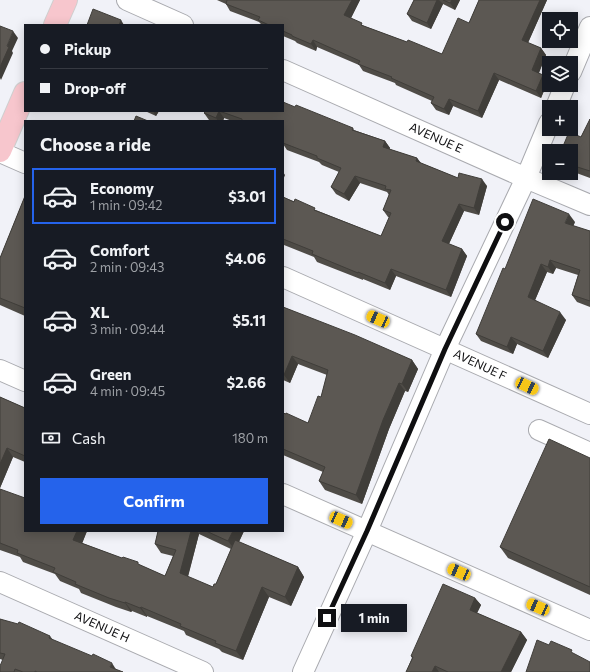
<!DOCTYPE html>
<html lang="en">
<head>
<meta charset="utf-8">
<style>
	body { margin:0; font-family:Commissioner,sans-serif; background:#20242c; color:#f1f3f6; height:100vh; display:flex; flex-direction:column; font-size:15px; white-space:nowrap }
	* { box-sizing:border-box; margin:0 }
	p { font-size:13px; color:#9ea1a6 }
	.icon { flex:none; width:22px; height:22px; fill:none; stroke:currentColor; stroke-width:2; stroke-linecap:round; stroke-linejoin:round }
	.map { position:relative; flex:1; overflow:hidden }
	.panel { position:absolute; left:24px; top:120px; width:260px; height:412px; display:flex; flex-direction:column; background:#171b24; border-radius:0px; box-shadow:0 2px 10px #0003 }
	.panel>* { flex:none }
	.banner { position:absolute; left:24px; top:24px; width:260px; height:88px; border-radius:0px; box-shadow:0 2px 10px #0003; display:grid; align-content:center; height:88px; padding:0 16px; background:#171b24 }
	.fabs { position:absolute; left:542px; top:12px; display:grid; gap:8px }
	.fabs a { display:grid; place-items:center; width:36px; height:36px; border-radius:0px; background:#171b24; box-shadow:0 2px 10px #0003; font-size:20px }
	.end { position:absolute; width:18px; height:18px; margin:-9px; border:5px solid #0f0f11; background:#fff; box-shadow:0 0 0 2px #fff }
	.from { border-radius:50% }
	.bubble { position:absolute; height:28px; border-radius:0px; background:#171b24; box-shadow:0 2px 10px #0003; font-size:13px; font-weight:700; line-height:28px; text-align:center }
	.car { position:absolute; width:12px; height:24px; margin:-12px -6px; border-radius:5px; box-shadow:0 0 3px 1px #0007; background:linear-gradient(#f5c518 24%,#345 0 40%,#f5c518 0 76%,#345 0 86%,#f5c518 0) }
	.banner b { display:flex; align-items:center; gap:14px; height:38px; font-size:15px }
	.banner b+b { border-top:1px solid #363941 }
	.banner i { width:10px; height:10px; background:#f1f3f6 }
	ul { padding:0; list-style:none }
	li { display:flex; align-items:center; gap:12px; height:56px; margin:0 8px 6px; padding:0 8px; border:2px solid transparent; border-radius:0px }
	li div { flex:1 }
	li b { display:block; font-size:15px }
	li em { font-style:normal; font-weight:700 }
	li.selected { border-color:#2563eb }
	li>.icon { width:36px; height:36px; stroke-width:1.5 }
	h2 { padding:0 16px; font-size:18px; line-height:48px }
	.pay { display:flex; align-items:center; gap:10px; height:44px; padding:0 16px; font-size:15px }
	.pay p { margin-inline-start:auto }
	.cta { display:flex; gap:8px; margin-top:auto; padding:8px 16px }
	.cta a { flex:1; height:46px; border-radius:0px; background:#2563eb; color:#fff; font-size:16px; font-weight:700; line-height:46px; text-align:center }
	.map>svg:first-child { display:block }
</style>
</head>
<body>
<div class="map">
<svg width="590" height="672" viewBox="0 0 590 672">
	<rect width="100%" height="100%" fill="#f1f2f8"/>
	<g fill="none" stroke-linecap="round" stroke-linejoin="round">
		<g stroke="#a9aaaf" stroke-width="22">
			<g id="minor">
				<polyline points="127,0 183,25"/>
				<polyline points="283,70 526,178 590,205"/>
				<polyline points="571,72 590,27"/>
				<polyline points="556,107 565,85"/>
				<polyline points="0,152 25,163"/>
				<polyline points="283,277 590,414"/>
				<polyline points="0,370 25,381"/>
				<polyline points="539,430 590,453"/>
				<polyline points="283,494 590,630"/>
				<polyline points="0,582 203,672"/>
				<polyline points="303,672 367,531 445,349 526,178 549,123"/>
			</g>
		</g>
		<g stroke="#cfcfcf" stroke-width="24">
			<g id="major">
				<polyline points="55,25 66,0"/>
				<polyline points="0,151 25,93"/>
			</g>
		</g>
		<use href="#minor" stroke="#fff" stroke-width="20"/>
		<use href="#major" stroke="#f7c6cd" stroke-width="22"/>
	</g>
	<g fill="#4f4c47" fill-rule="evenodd">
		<polygon points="217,0 360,0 351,18 364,26 407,42 442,54 469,23 479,0 547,0 528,43 541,48 546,55 539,73 548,81 541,98 499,80 482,118 453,106 449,115 436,110 431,103 432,101 396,85 395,83 363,71 359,65 317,47 316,51 297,43 295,41 283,36 283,25 262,25 259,22 230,11 226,4"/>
		<polygon points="414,0 460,0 455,10 443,4 431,29 412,21 407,14"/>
		<polygon points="145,111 159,111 156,116"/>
		<polygon points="206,111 283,111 353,128 354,130 385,141 390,148 389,149 417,158 421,163 458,178 487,186 479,215 464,211 449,244 462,249 467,256 451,297 396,276 390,290 363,279 363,280 317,262 314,257 284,245 283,243 283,197 381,236 389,217 388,217 383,210 389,195 387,192 360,183 349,201 336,194 331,187 339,172 322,165 319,162 287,150 283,144 283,121 232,121 224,118 223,121 211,121 209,120 204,113"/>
		<polygon points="590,119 590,178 571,171 571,151 581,137"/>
		<polygon points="25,196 25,316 0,305 0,258"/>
		<polygon points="575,222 573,226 590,231 590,307 577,302 572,295 578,275 556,268 553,274 547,272 535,300 566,320 548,358 517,344 513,354 481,341 476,334 505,269"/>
		<polygon points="283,307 412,360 418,369 408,392 405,391 389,429 362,504 325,490 319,481 323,472 283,455 283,413 308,423 321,397 327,375 298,364 290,383 283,380"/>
		<polygon points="0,397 25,408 25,462 13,457 0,488"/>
		<polygon points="590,458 590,595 508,558 500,547"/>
		<path d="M0 489 25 531H87L82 543 140 565 165 576 173 556 161 553 155 544 158 531H244L239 542 298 567 304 577 291 606 269 597 243 660 222 652 219 649 186 635 184 631 147 616V617L132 611 131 612 116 607 81 593 79 589 60 581 55 574 23 562 20 557 0 550ZM199 534 231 549 216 584 213 587 188 577Z"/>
		<polygon points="475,598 481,605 477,613 521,632 527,640 511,672 406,672 412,658 411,656"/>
		<polygon points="0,619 50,636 53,640 116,670 123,672 0,672 3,660 0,659"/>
	</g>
	<g fill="#403e3a">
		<polygon points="352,0 360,0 349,22 344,15"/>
		<polygon points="437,0 439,0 443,4 431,29 427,23"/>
		<polygon points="452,0 460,0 455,10 450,3"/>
		<polygon points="540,0 547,0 526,47 522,40"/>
		<polygon points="121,20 124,25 119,25"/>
		<polygon points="13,31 18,38 12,51 13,53 1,80 0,78 0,67 7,46"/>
		<polygon points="313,40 317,47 316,51 311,44"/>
		<polygon points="541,48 546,55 537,77 532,70"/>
		<polygon points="494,73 499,80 482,118 478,111"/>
		<polygon points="543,75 548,81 541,98 536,91"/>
		<polygon points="449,99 453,106 449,115 444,109"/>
		<polygon points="153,111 159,111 156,116"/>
		<polygon points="219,111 224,118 223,121 218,121 216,118"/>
		<polygon points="385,141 390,148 388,154 383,147"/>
		<polygon points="417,158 422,165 416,161"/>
		<polygon points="283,172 285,175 283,180"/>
		<polygon points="355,176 360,183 349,201 344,194"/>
		<polygon points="482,179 487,186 479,215 474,208"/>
		<polygon points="459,204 464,211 447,248 442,241"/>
		<polygon points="569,214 575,222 571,231 565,223"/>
		<polygon points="462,249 467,256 451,297 446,290"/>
		<polygon points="550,260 556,268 553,274 548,267"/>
		<polygon points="541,264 547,272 533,305 528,297"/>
		<polygon points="391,269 396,276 390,290 385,283"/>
		<polygon points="560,312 566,320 548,358 543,351"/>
		<polygon points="511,337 517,344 513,354 507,347"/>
		<polygon points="292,356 298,364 290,383 284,375"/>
		<polygon points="412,360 418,369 408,392 402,384"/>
		<polygon points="399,383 405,391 389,429 362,504 356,495 383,420"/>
		<polygon points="7,448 13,457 0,488 0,464"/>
		<polygon points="77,531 87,531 80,549 73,540"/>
		<polygon points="191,531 197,531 199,534 186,583 180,573"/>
		<polygon points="233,531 244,531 235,550 228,541"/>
		<polygon points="298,567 304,577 291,606 285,597"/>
		<polygon points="262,587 269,597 243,660 236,651"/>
		<polygon points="475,598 481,605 475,617 470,610"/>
		<polygon points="125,602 132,611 131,612 125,603"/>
		<polygon points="141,607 147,616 147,617 140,608"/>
		<polygon points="521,632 527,640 511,672 501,672"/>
		<polygon points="112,663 117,671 110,667"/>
		<polygon points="435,666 439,672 432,672"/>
	</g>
	<g fill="#5c5853" stroke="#403e3a">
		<polygon points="227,0 352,0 344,15 362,23 361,25 407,42 408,40 442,54 458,18 469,23 479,0 540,0 522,40 541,48 532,70 543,75 536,91 494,73 478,111 449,99 444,109 431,103 434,97 391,78 392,77 358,64 360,61 313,40 311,44 292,36 292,35 283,31 283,25 269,25 258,20 260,17 226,4"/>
		<polygon points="414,0 437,0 427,23 407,14"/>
		<polygon points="443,0 452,0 450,3"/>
		<polygon points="93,9 121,20 119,25 87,25"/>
		<polygon points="0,26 13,31 7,46 9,47 0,67"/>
		<polygon points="283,102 295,107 296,105 353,128 352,130 385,141 383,147 417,158 416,161 458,178 459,173 482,179 474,208 459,204 442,241 462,249 446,290 391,269 385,283 358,272 358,273 312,254 313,251 283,239 283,197 294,202 295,199 315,208 314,210 381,236 391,213 383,210 391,190 385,189 386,186 355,176 344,194 331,187 341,168 317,158 317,156 283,143 283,121 242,121 242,119 219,111 216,118 204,113 206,111 283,111"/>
		<polygon points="136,116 148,121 134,121"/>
		<polygon points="590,119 590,171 571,165 571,151 561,151 569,132 581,137"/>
		<polygon points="25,196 25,308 0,298 0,258"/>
		<polygon points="533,199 569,214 565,223 590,231 590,301 572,295 580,270 550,260 548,267 541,264 528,297 560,312 543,351 511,337 507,347 476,334 503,268 505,269"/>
		<polygon points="283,307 355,335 412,360 402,384 399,383 383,420 356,495 319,481 325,467 283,449 283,413 286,414 286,413 308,423 318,396 321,397 328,370 292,356 284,375 283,374"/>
		<polygon points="0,397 25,408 25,456 7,448 0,464"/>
		<polygon points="549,439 590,458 590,587 500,547"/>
		<polygon points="0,489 25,498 25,531 77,531 73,540 122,558 123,557 138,562 138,564 165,576 176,550 155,544 158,531 191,531 180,573 213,587 214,584 216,584 235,540 298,567 285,597 262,587 236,651 215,643 216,641 180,626 181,624 141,607 140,608 125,602 125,603 109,598 75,584 76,582 53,572 55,568 17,553 18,550 0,543"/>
		<polygon points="206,531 233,531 228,541"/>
		<polygon points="443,584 475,598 470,610 521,632 501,672 448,672 435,666 432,672 406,672 413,657 411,656"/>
		<polygon points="0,619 18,624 19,622 50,636 49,638 92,656 93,654 112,663 110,667 123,672 37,672 35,671 35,672 23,672 15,669 14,672 0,672 0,666 5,654 0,653"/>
		<polygon points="537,640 549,645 551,641 572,650 571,652 590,662 590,672 526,672"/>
	</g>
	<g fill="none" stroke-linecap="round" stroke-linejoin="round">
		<polyline stroke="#0f0f11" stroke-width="5" points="327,618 367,531 445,349 505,222"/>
	</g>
	<g text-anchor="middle" stroke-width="4" stroke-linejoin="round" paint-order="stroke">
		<g font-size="12" fill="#0f0f11" stroke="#fff">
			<text transform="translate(436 138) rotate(24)" y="4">AVENUE E</text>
			<text transform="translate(480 365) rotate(25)" y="4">AVENUE F</text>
			<text transform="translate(102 627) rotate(24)" y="4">AVENUE H</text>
		</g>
	</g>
</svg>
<div class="fabs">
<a><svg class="icon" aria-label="locate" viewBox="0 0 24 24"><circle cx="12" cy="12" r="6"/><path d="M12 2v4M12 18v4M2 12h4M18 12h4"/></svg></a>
<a><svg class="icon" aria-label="layers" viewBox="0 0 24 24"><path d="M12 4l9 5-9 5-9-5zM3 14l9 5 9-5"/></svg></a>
<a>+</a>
<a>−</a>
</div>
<i class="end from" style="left:505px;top:222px"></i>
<i class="end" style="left:327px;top:618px"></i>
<div class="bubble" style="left:341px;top:604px;width:66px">1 min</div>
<i class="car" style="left:378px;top:319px;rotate:294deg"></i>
<i class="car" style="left:527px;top:386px;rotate:115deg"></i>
<i class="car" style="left:341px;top:520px;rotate:114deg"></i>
<i class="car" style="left:459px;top:572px;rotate:293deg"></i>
<i class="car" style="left:538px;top:607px;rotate:294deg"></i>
<div class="banner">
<b><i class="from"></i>Pickup</b>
<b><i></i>Drop-off</b>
</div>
<section class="panel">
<h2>Choose a ride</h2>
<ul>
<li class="selected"><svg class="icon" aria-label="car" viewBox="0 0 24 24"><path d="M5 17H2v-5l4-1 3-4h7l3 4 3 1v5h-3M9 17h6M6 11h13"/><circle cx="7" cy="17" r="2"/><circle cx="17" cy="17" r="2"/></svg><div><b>Economy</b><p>1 min · 09:42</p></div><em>$3.01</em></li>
<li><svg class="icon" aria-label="car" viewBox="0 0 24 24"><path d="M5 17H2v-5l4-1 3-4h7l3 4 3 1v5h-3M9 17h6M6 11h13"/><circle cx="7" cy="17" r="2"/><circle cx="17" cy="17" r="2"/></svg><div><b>Comfort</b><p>2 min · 09:43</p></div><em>$4.06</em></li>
<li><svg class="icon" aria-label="car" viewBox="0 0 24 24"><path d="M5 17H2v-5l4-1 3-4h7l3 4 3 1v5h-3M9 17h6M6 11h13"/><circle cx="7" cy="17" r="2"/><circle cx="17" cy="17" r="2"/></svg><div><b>XL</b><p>3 min · 09:44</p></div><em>$5.11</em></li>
<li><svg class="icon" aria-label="car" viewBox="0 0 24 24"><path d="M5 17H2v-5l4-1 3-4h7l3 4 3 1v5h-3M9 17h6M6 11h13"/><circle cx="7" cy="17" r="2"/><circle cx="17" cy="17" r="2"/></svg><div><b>Green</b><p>4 min · 09:45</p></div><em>$2.66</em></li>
</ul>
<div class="pay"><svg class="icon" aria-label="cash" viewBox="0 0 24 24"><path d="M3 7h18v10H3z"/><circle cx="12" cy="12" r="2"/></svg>Cash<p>180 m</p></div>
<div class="cta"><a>Confirm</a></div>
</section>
</div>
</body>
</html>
